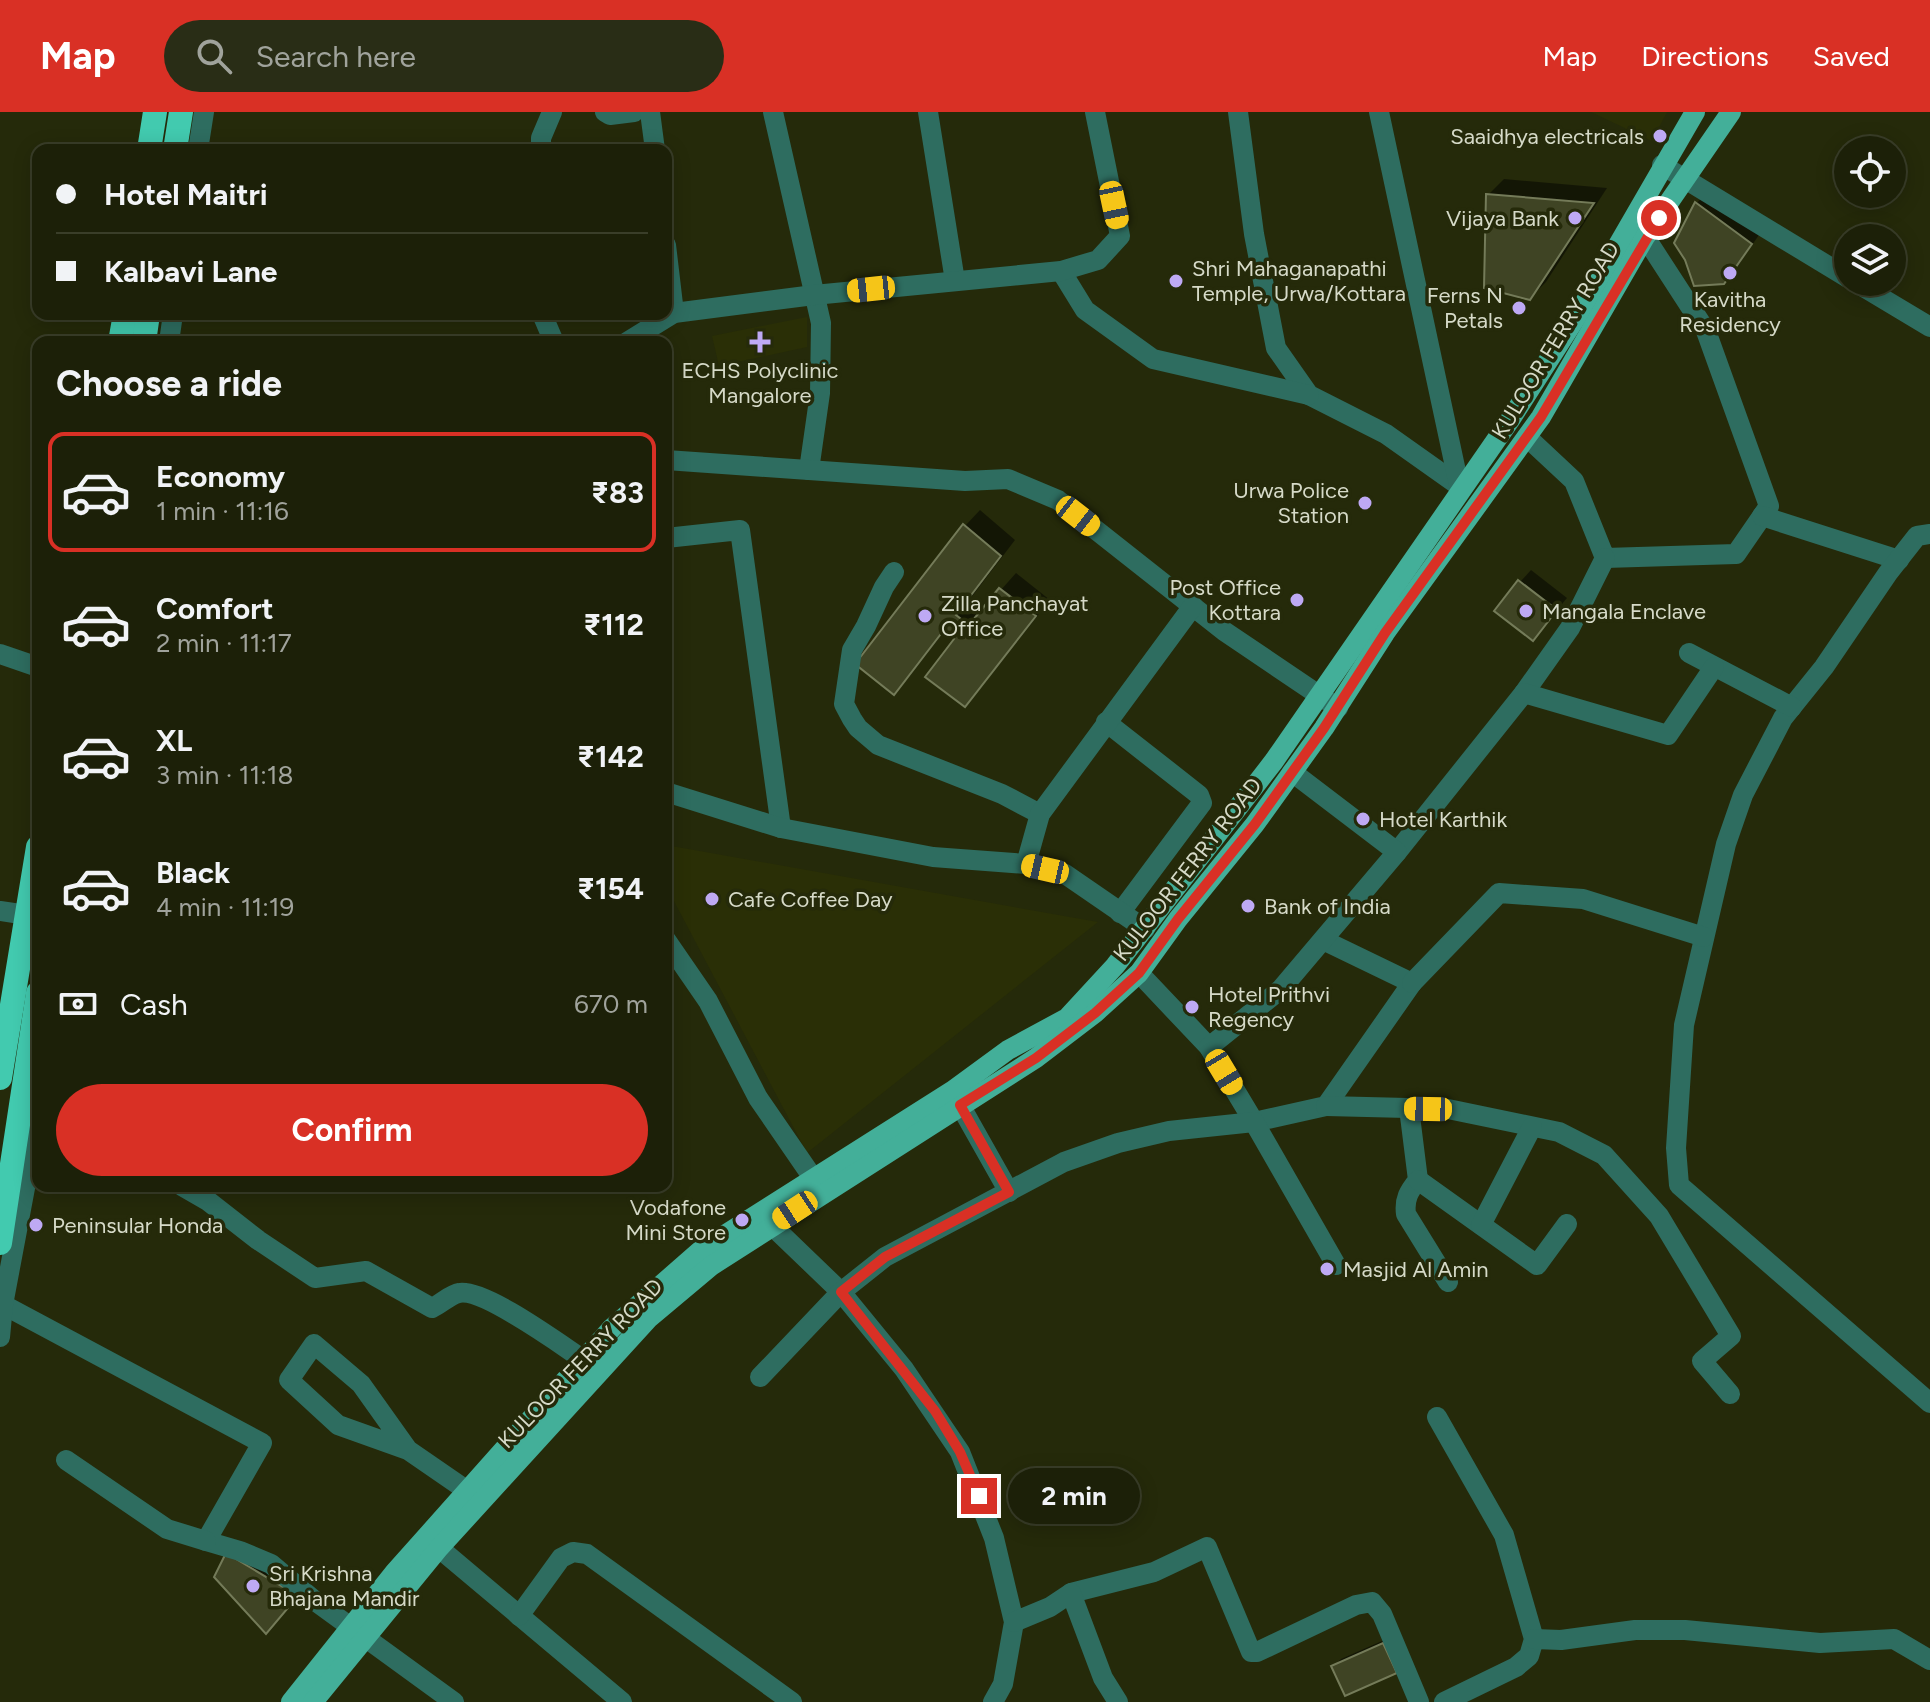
<!DOCTYPE html>
<html lang="en">
<head>
<meta charset="utf-8">
<style>
	body { margin:0; font-family:Figtree,sans-serif; background:#292d16; color:#f1f3f6; height:100vh; display:flex; flex-direction:column; font-size:30px; white-space:nowrap }
	* { box-sizing:border-box; margin:0 }
	p { font-size:26px; color:#a0a39c }
	.icon { flex:none; width:44px; height:44px; fill:none; stroke:currentColor; stroke-width:2; stroke-linecap:round; stroke-linejoin:round }
	.map { position:relative; flex:1; overflow:hidden }
	.drawer { position:absolute; left:32px; top:224px; width:640px; height:856px; display:flex; flex-direction:column; background:#1c2008; border-radius:16px; box-shadow:0 4px 20px #0003,0 0 0 2px #3a3e29 }
	.drawer>* { flex:none }
	.top-card { position:absolute; left:32px; top:32px; width:640px; height:176px; border-radius:16px; box-shadow:0 4px 20px #0003,0 0 0 2px #3a3e29; display:grid; align-content:center; height:176px; padding:0 24px; background:#1c2008 }
	.tools { position:absolute; left:1834px; top:24px; display:grid; gap:16px }
	.tools a { display:grid; place-items:center; width:72px; height:72px; border-radius:50%; background:#1c2008; box-shadow:0 4px 20px #0003,0 0 0 2px #3a3e29; font-size:40px }
	.end { position:absolute; width:36px; height:36px; margin:-18px; border:10px solid #d93025; background:#fff; box-shadow:0 0 0 4px #fff }
	.from { border-radius:50% }
	.bubble { position:absolute; height:56px; border-radius:28px; background:#1c2008; box-shadow:0 4px 20px #0003,0 0 0 2px #3a3e29; font-size:26px; font-weight:700; line-height:56px; text-align:center }
	.car { position:absolute; width:24px; height:48px; margin:-24px -12px; border-radius:10px; box-shadow:0 0 6px 2px #0007; background:linear-gradient(#f5c518 24%,#345 0 40%,#f5c518 0 76%,#345 0 86%,#f5c518 0) }
	.top-card b { display:flex; align-items:center; gap:28px; height:76px; font-size:30px }
	.top-card b+b { border-top:2px solid #3a3e29 }
	.top-card i { width:20px; height:20px; background:#f1f3f6 }
	ul { padding:0; list-style:none }
	li { display:flex; align-items:center; gap:24px; height:120px; margin:0 16px 12px; padding:0 8px; border:4px solid transparent; border-radius:16px }
	li div { flex:1 }
	li b { display:block; font-size:30px }
	li em { font-style:normal; font-weight:700 }
	li.current { border-color:#d93025 }
	li>.icon { width:72px; height:72px; stroke-width:1.5 }
	h2 { padding:0 24px; font-size:36px; line-height:96px }
	.pay { display:flex; align-items:center; gap:20px; height:88px; padding:0 24px; font-size:30px }
	.pay p { margin-inline-start:auto }
	.action { display:flex; gap:16px; margin-top:auto; padding:16px 24px }
	.action a { flex:1; height:92px; border-radius:48px; background:#d93025; color:#fff; font-size:32px; font-weight:700; line-height:92px; text-align:center }
	header { display:flex; align-items:center; gap:48px; box-sizing:border-box; height:112px; padding:0 40px; background:#d93025; color:#fff }
	header strong { font-size:38px }
	nav { display:flex; gap:44px; margin-inline-start:auto; font-size:28px }
	.search { width:560px; height:72px; background:#292d16; display:flex; align-items:center; gap:20px; box-sizing:border-box; padding:0 28px; border-radius:44px; color:#a0a39c; font-size:30px }
	.map>svg:first-child { display:block }
</style>
</head>
<body>
<header>
<strong>Map</strong>
<div class="search"><svg class="icon" aria-label="search" viewBox="0 0 24 24"><circle cx="10" cy="10" r="6"/><path d="M15 15l6 6"/></svg>Search here</div>
<nav><a>Map</a><a>Directions</a><a>Saved</a></nav>
</header>
<div class="map">
<svg width="1930" height="1590" viewBox="0 0 1930 1590">
	<rect width="100%" height="100%" fill="#252a0a"/>
	<g fill="#2a2f06">
		<polygon points="1591,0 1667,0 1652,29"/>
		<polygon points="807,205 807,235 719,254 712,224"/>
		<polygon points="666,733 1098,810 807,1041 666,774"/>
	</g>
	<g fill="#0007">
		<polygon points="1504,67 1607,76 1546,170 1530,186 1488,83"/>
		<polygon points="1707,80 1761,120 1735,158 1723,170 1696,92"/>
		<polygon points="980,398 1015,428 970,487 984,497 1016,461 1050,488 980,577 964,592 957,527 946,517 909,565 894,580 965,414"/>
		<polygon points="1531,458 1567,486 1533,527 1520,470"/>
		<polygon points="227,1443 308,1471 278,1508"/>
		<polygon points="1391,1525 1403,1552 1334,1554 1341,1547"/>
	</g>
	<g fill="#3f4424" stroke="#747b59" stroke-width="2">
		<polygon points="1486,82 1594,91 1530,188 1484,176"/>
		<polygon points="1695,90 1752,132 1724,172 1694,174 1685,148 1674,131"/>
		<polygon points="963,412 1001,444 956,503 969,513 999,476 1036,504 965,595 925,565 954,527 944,518 894,583 855,552"/>
		<polygon points="1518,468 1557,498 1533,529 1494,499"/>
		<polygon points="226,1441 298,1484 266,1522 214,1465"/>
		<polygon points="1383,1531 1397,1561 1345,1584 1331,1554"/>
	</g>
	<g fill="none" stroke-linecap="round" stroke-linejoin="round">
		<g stroke="#2e6d60" stroke-width="20">
			<polyline points="605,0 610,3 634,0"/>
			<polyline points="650,0 655,38"/>
			<polyline points="773,0 821,211 820,281 809,358"/>
			<polyline points="928,0 955,169"/>
			<polyline points="1238,0 1254,122 1276,236 1309,283 1386,322 1458,373"/>
			<polyline points="1379,0 1460,378"/>
			<polyline points="198,38 204,0"/>
			<polyline points="541,38 541,26 552,0"/>
			<polyline points="1662,53 1848,166"/>
			<polyline points="666,133 674,201"/>
			<polyline points="1061,159 1085,198 1153,247 1309,283"/>
			<polyline points="1855,170 1930,215"/>
			<polyline points="542,202 554,230"/>
			<polyline points="169,230 173,202"/>
			<polyline points="627,230 674,201 814,183 1061,159 1098,148 1120,124 1095,0"/>
			<polyline points="1527,325 1574,369 1605,446 1736,442 1769,394 1706,219 1645,125"/>
			<polyline points="666,348 965,369 1008,367 1058,388 1224,519 1338,596"/>
			<polyline points="1762,404 1899,448"/>
			<polyline points="1930,422 1917,424 1888,461 1824,555 1783,606 1743,683 1726,732 1684,913 1676,1036 1679,1073 1930,1291"/>
			<polyline points="666,426 740,418 781,716"/>
			<polyline points="894,460 884,475 866,514 852,538 844,592 852,607 858,616 878,633 1002,682 1040,702"/>
			<polyline points="1689,541 1792,595"/>
			<polyline points="0,542 38,555"/>
			<polyline points="1524,581 1570,516 1605,446"/>
			<polyline points="1106,610 1199,683 1202,691 1120,801"/>
			<polyline points="666,680 781,716 933,745 1026,752 1065,762 1145,817"/>
			<polyline points="1397,740 1524,581 1668,623 1714,555"/>
			<polyline points="1026,752 1040,702 1193,494"/>
			<polyline points="0,799 27,803"/>
			<polyline points="666,828 708,889 758,986 822,1079"/>
			<polyline points="1139,861 1209,935 1254,1010 1326,994 1412,871 1323,828"/>
			<polyline points="1412,871 1499,781 1583,787 1704,825"/>
			<polyline points="1209,935 1281,877 1397,740 1292,660"/>
			<polyline points="960,993 1009,1080"/>
			<polyline points="1326,994 1448,997 1559,1020 1604,1043 1659,1104 1731,1224 1702,1249 1730,1282"/>
			<path d="M1409 996 1418 1068C1409 1079 1404 1087 1406 1102L1448 1170"/>
			<polyline points="1418,1068 1537,1153 1567,1112"/>
			<path d="M182 1074 208 1089 258 1128 315 1166 366 1159 432 1196C441 1192 451 1182 459 1181 484 1176 561 1233 584 1248"/>
			<polyline points="762,1104 841,1180 904,1257 960,1340 994,1426 1014,1510 1003,1572 993,1590"/>
			<polyline points="1481,1113 1532,1015"/>
			<polyline points="0,1191 262,1331 206,1429 240,1439 271,1452 315,1489 454,1590"/>
			<polyline points="0,1225 3,1193 38,1007"/>
			<polyline points="760,1265 841,1180 885,1145 1064,1050 1118,1031 1169,1019 1254,1010 1336,1153"/>
			<polyline points="1437,1305 1504,1423 1534,1527 1529,1544 1516,1555 1444,1590"/>
			<polyline points="408,1338 361,1272 314,1232 289,1268 338,1313 408,1338 469,1380"/>
			<polyline points="66,1348 167,1417 206,1429"/>
			<polyline points="439,1436 622,1590"/>
			<polyline points="1071,1481 1154,1460 1207,1435 1251,1540 1257,1540 1356,1493 1372,1490 1382,1502 1419,1590"/>
			<polyline points="519,1504 561,1446 573,1440 587,1442 792,1590"/>
			<polyline points="1014,1510 1050,1495 1071,1481 1103,1566 1118,1590"/>
			<polyline points="1534,1527 1561,1528 1635,1518 1685,1518 1820,1531 1894,1527 1930,1548"/>
		</g>
		<g stroke="#43af99" stroke-width="20">
			<polyline points="291,1590 394,1461 612,1216 701,1138 952,979 1008,938 1067,906 1115,854 1274,649 1510,308 1577,204 1695,0"/>
			<polyline points="313,1590 439,1436 649,1206 711,1154 1036,946 1095,901 1139,861 1178,807 1255,712 1324,616 1385,521 1541,305 1645,125 1731,0"/>
		</g>
		<g stroke="#42caaf" stroke-width="24">
			<polyline points="149,38 155,0"/>
			<polyline points="175,38 181,0"/>
			<polyline points="120,230 125,202"/>
			<polyline points="144,230 148,202"/>
			<polyline points="0,966 38,735"/>
			<polyline points="0,1131 38,881"/>
		</g>
	</g>
	<g fill="none" stroke-linecap="round" stroke-linejoin="round">
		<polyline stroke="#d93025" stroke-width="10" points="979,1384 960,1340 935,1299 841,1180 885,1145 1009,1080 960,993 1036,946 1095,901 1139,861 1178,807 1255,712 1324,616 1385,521 1541,305 1659,106"/>
	</g>
	<g fill="#bea9f4" stroke="#252a0a" stroke-width="3">
		<circle cx="1660" cy="24" r="8"/>
		<circle cx="1575" cy="106" r="8"/>
		<circle cx="1730" cy="161" r="8"/>
		<circle cx="1176" cy="169" r="8"/>
		<circle cx="1519" cy="196" r="8"/>
		<path d="M756 218h8v8h8v8h-8v8h-8v-8h-8v-8h8z"/>
		<circle cx="1365" cy="391" r="8"/>
		<circle cx="1297" cy="488" r="8"/>
		<circle cx="1526" cy="499" r="8"/>
		<circle cx="925" cy="504" r="8"/>
		<circle cx="1363" cy="707" r="8"/>
		<circle cx="712" cy="787" r="8"/>
		<circle cx="1248" cy="794" r="8"/>
		<circle cx="1192" cy="895" r="8"/>
		<circle cx="742" cy="1108" r="8"/>
		<circle cx="36" cy="1113" r="8"/>
		<circle cx="1327" cy="1157" r="8"/>
		<circle cx="253" cy="1474" r="8"/>
	</g>
	<g text-anchor="middle" stroke-width="7" stroke-linejoin="round" paint-order="stroke">
		<g font-size="22" fill="#d6dac8" stroke="#252a0a" text-anchor="start">
			<text x="1644" y="32" text-anchor="end">Saaidhya electricals</text>
			<text x="1559" y="114" text-anchor="end">Vijaya Bank</text>
			<text x="1192" y="164">Shri Mahaganapathi<tspan x="1192" dy="25">Temple, Urwa/Kottara</tspan></text>
			<text x="1503" y="191" text-anchor="end">Ferns N<tspan x="1503" dy="25">Petals</tspan></text>
			<text x="1730" y="195" text-anchor="middle">Kavitha<tspan x="1730" dy="25">Residency</tspan></text>
			<text x="760" y="266" text-anchor="middle">ECHS Polyclinic<tspan x="760" dy="25">Mangalore</tspan></text>
			<text x="1349" y="386" text-anchor="end">Urwa Police<tspan x="1349" dy="25">Station</tspan></text>
			<text x="1281" y="483" text-anchor="end">Post Office<tspan x="1281" dy="25">Kottara</tspan></text>
			<text x="941" y="499">Zilla Panchayat<tspan x="941" dy="25">Office</tspan></text>
			<text x="1542" y="507">Mangala Enclave</text>
			<text x="1379" y="715">Hotel Karthik</text>
			<text x="728" y="795">Cafe Coffee Day</text>
			<text x="1264" y="802">Bank of India</text>
			<text x="1208" y="890">Hotel Prithvi<tspan x="1208" dy="25">Regency</tspan></text>
			<text x="726" y="1103" text-anchor="end">Vodafone<tspan x="726" dy="25">Mini Store</tspan></text>
			<text x="52" y="1121">Peninsular Honda</text>
			<text x="1343" y="1165">Masjid Al Amin</text>
			<text x="269" y="1469">Sri Krishna<tspan x="269" dy="25">Bhajana Mandir</tspan></text>
		</g>
		<g font-size="22" fill="#d6dac8" stroke="#252a0a">
			<text transform="translate(1555 228) rotate(-59)" y="8">KULOOR FERRY ROAD</text>
			<text transform="translate(1187 757) rotate(-52)" y="8">KULOOR FERRY ROAD</text>
			<text transform="translate(580 1251) rotate(-46)" y="8">KULOOR FERRY ROAD</text>
		</g>
	</g>
</svg>
<div class="tools">
<a><svg class="icon" aria-label="locate" viewBox="0 0 24 24"><circle cx="12" cy="12" r="6"/><path d="M12 2v4M12 18v4M2 12h4M18 12h4"/></svg></a>
<a><svg class="icon" aria-label="layers" viewBox="0 0 24 24"><path d="M12 4l9 5-9 5-9-5zM3 14l9 5 9-5"/></svg></a>
</div>
<i class="end from" style="left:1659px;top:106px"></i>
<i class="end" style="left:979px;top:1384px"></i>
<div class="bubble" style="left:1008px;top:1356px;width:132px">2 min</div>
<i class="car" style="left:1114px;top:93px;rotate:168deg"></i>
<i class="car" style="left:871px;top:177px;rotate:264deg"></i>
<i class="car" style="left:1078px;top:404px;rotate:128deg"></i>
<i class="car" style="left:1045px;top:757px;rotate:283deg"></i>
<i class="car" style="left:1224px;top:960px;rotate:149deg"></i>
<i class="car" style="left:1428px;top:997px;rotate:271deg"></i>
<i class="car" style="left:795px;top:1098px;rotate:237deg"></i>
<div class="top-card">
<b><i class="from"></i>Hotel Maitri</b>
<b><i></i>Kalbavi Lane</b>
</div>
<section class="drawer">
<h2>Choose a ride</h2>
<ul>
<li class="current"><svg class="icon" aria-label="car" viewBox="0 0 24 24"><path d="M5 17H2v-5l4-1 3-4h7l3 4 3 1v5h-3M9 17h6M6 11h13"/><circle cx="7" cy="17" r="2"/><circle cx="17" cy="17" r="2"/></svg><div><b>Economy</b><p>1 min · 11:16</p></div><em>₹83</em></li>
<li><svg class="icon" aria-label="car" viewBox="0 0 24 24"><path d="M5 17H2v-5l4-1 3-4h7l3 4 3 1v5h-3M9 17h6M6 11h13"/><circle cx="7" cy="17" r="2"/><circle cx="17" cy="17" r="2"/></svg><div><b>Comfort</b><p>2 min · 11:17</p></div><em>₹112</em></li>
<li><svg class="icon" aria-label="car" viewBox="0 0 24 24"><path d="M5 17H2v-5l4-1 3-4h7l3 4 3 1v5h-3M9 17h6M6 11h13"/><circle cx="7" cy="17" r="2"/><circle cx="17" cy="17" r="2"/></svg><div><b>XL</b><p>3 min · 11:18</p></div><em>₹142</em></li>
<li><svg class="icon" aria-label="car" viewBox="0 0 24 24"><path d="M5 17H2v-5l4-1 3-4h7l3 4 3 1v5h-3M9 17h6M6 11h13"/><circle cx="7" cy="17" r="2"/><circle cx="17" cy="17" r="2"/></svg><div><b>Black</b><p>4 min · 11:19</p></div><em>₹154</em></li>
</ul>
<div class="pay"><svg class="icon" aria-label="cash" viewBox="0 0 24 24"><path d="M3 7h18v10H3z"/><circle cx="12" cy="12" r="2"/></svg>Cash<p>670 m</p></div>
<div class="action"><a>Confirm</a></div>
</section>
</div>
</body>
</html>
